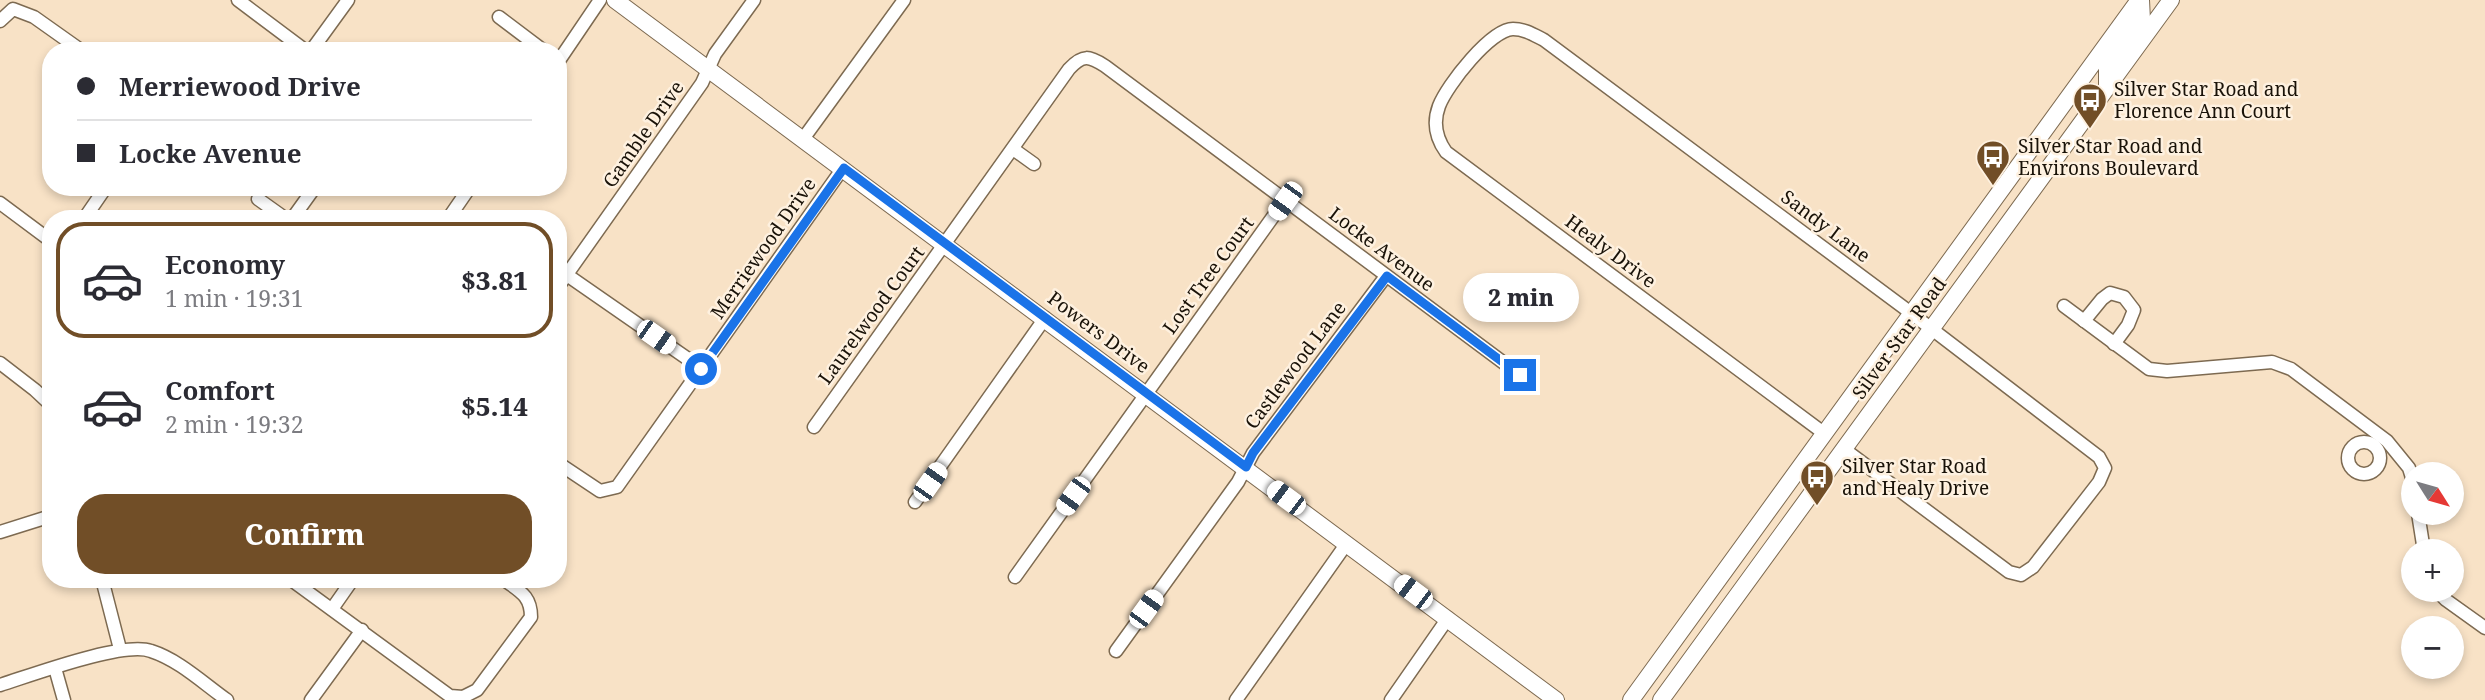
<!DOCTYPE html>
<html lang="en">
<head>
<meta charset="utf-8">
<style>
	body { margin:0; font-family:"Noto Serif",serif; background:#f7f7f7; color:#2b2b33; height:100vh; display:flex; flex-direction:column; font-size:26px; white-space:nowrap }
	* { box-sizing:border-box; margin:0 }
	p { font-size:23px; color:#7c7c81 }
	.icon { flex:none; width:38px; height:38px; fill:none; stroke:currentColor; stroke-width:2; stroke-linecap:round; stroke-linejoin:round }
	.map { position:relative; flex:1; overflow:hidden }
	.panel { position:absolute; left:42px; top:210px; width:525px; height:378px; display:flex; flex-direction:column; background:#fff; border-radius:28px; box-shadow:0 4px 10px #0003 }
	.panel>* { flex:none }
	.top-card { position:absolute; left:42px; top:42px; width:525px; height:154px; border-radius:28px; box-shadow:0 4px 10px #0003; display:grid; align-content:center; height:154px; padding:0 35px; background:#fff }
	.needle { width:46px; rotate:127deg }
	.buttons { position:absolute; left:2401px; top:462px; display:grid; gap:14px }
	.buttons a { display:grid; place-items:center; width:63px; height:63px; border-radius:50%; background:#fff; box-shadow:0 4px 10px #0003; font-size:35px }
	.end { position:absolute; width:32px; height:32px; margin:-16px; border:9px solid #1a73e8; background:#fff; box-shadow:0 0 0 4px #fff }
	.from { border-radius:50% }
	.bubble { position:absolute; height:49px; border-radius:24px; background:#fff; box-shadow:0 4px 10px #0003; font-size:23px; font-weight:800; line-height:49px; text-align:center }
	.car { position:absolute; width:21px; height:42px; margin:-21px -10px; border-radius:9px; box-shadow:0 0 5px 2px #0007; background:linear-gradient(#fff 24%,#345 0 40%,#fff 0 76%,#345 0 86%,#fff 0) }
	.top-card b { display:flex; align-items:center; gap:24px; height:66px; font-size:26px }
	.top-card b+b { border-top:2px solid #e1e1e2 }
	.top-card i { width:18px; height:18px; background:#2b2b33 }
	ul { padding:12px 0 0; list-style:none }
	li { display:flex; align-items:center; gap:21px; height:116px; margin:0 14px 10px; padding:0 21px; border:4px solid transparent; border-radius:28px }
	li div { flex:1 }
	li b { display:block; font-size:26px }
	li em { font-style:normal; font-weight:800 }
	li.current { border-color:#714e27 }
	li>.icon { width:63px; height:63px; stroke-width:1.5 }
	.cta { display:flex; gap:14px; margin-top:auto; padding:14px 35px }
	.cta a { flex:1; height:80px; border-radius:28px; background:#714e27; color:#fff; font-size:28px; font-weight:800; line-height:80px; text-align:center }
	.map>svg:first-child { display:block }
</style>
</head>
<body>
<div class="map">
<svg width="2485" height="700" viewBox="0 0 2485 700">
	<rect width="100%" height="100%" fill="#f8e2c6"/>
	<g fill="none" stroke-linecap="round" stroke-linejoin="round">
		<g stroke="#7d6a51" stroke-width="15">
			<g id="street">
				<polyline points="238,0 306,51"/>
				<polyline points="499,17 544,51"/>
				<polyline points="0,21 13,9 34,17 82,51"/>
				<polyline points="311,51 348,0"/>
				<polyline points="558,62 600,0"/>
				<polyline points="803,139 904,0"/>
				<polyline points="1013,149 1034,164"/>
				<polyline points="258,199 286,219"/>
				<polyline points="0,203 51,241"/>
				<polyline points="84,219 106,187"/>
				<polyline points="292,219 315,187"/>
				<polyline points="448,219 470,187"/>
				<polyline points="567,275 701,368"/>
				<polyline points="558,287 702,83 715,54 754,0"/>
				<polyline points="2064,306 2149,369 2167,371 2272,362 2291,369 2387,441 2409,468 2413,481"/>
				<polyline points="2084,321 2102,299 2110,293 2124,297 2134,310 2128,325 2114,344"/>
				<polyline points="0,363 35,390 51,405"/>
				<path d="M814 427 1069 69C1083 54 1089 56 1105 66L1520 375"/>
				<path d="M1825 434 1446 152C1436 138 1433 122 1439 106 1447 85 1491 29 1513 29 1525 29 1534 35 1544 40L1903 307 2099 457 2105 468 2099 482 2033 567 2021 575 2009 572 1844 449"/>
				<circle cx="2364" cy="458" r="16"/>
				<polyline points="558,463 600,491 617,487 843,168"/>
				<polyline points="915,502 1045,318"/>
				<polyline points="2418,513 2424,551"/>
				<polyline points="0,532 51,516"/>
				<polyline points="1015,577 1285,200"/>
				<polyline points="102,579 120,649"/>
				<path d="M290 579 450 696 463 697 477 690 531 617C531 595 519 591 503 579"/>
				<polyline points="2436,590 2446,600 2485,628"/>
				<polyline points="332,609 353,579"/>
				<polyline points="1116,651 1238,482 1253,453 1386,276"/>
				<polyline points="55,668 64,700"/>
				<path d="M0 685C32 675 123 641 151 651 179 660 203 683 227 700"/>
				<polyline points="311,700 362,630"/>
				<polyline points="1236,700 1347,543"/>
				<polyline points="1391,700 1448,618"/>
			</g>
		</g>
		<g stroke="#7d6a51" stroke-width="18">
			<g id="secondary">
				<polyline points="615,0 1556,700"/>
				<polyline points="2107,87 2107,68 2142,20 2141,0"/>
				<polyline points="1631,700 2139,0"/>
				<polyline points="1661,700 2171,0"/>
			</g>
		</g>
		<use href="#street" stroke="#fff" stroke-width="12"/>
		<use href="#secondary" stroke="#fff" stroke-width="16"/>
	</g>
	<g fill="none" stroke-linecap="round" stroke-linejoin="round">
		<polyline stroke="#1a73e8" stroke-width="9" points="701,369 844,168 1246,467 1253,453 1387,276 1520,375"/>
	</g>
	<defs>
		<g id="bus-pin" transform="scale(1.75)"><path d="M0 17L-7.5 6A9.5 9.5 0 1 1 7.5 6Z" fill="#714e27" stroke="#fef1e0"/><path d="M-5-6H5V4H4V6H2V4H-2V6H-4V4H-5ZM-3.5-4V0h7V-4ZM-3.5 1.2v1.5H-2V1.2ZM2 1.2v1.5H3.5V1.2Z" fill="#fff"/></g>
	</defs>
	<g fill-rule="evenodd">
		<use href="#bus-pin" x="2090" y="100"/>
		<use href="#bus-pin" x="1993" y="157"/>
		<use href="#bus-pin" x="1817" y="477"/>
	</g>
	<g text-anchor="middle" stroke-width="5" stroke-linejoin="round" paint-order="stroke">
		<g font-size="19" fill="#191208" stroke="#fef1e0" text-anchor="start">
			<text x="2114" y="96">Silver Star Road and<tspan x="2114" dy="22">Florence Ann Court</tspan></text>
			<text x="2018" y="153">Silver Star Road and<tspan x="2018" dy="22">Environs Boulevard</tspan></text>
			<text x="1842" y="473">Silver Star Road<tspan x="1842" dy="22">and Healy Drive</tspan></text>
		</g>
		<g font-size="19" fill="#191208" stroke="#fef1e0">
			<text transform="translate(643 134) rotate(-55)" y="7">Gamble Drive</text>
			<text transform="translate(1826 226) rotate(37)" y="7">Sandy Lane</text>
			<text transform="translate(763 248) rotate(-55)" y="7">Merriewood Drive</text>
			<text transform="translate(1382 249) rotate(37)" y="7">Locke Avenue</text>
			<text transform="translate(1611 251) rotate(37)" y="7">Healy Drive</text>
			<text transform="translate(1208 275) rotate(-54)" y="7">Lost Tree Court</text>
			<text transform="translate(871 315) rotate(-54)" y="7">Laurelwood Court</text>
			<text transform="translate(1099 332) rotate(37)" y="7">Powers Drive</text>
			<text transform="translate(1899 338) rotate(-54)" y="7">Silver Star Road</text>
			<text transform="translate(1295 365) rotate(-53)" y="7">Castlewood Lane</text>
		</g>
	</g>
</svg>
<div class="buttons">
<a><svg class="needle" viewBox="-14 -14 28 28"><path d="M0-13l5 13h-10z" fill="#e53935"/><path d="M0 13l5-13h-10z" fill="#7c7c81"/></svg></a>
<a>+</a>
<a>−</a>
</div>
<i class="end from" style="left:701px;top:369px"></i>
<i class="end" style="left:1520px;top:375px"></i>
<div class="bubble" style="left:1463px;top:273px;width:116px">2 min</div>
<i class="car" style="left:1285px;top:201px;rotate:216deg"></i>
<i class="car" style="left:656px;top:337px;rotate:125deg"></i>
<i class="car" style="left:930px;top:482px;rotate:35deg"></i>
<i class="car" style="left:1073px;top:496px;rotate:216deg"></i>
<i class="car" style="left:1286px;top:498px;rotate:307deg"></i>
<i class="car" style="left:1413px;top:592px;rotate:307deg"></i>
<i class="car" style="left:1146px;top:609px;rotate:36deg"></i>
<div class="top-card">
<b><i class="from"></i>Merriewood Drive</b>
<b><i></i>Locke Avenue</b>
</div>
<section class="panel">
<ul>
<li class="current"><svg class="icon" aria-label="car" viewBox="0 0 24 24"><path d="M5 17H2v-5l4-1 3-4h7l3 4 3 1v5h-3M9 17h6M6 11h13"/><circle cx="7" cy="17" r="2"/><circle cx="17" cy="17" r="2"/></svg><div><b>Economy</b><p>1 min · 19:31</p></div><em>$3.81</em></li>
<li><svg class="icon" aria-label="car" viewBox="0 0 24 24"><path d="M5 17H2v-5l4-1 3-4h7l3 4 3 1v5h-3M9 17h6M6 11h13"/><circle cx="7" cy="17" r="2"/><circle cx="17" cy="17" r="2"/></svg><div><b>Comfort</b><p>2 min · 19:32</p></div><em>$5.14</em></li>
</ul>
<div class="cta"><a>Confirm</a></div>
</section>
</div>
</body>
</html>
